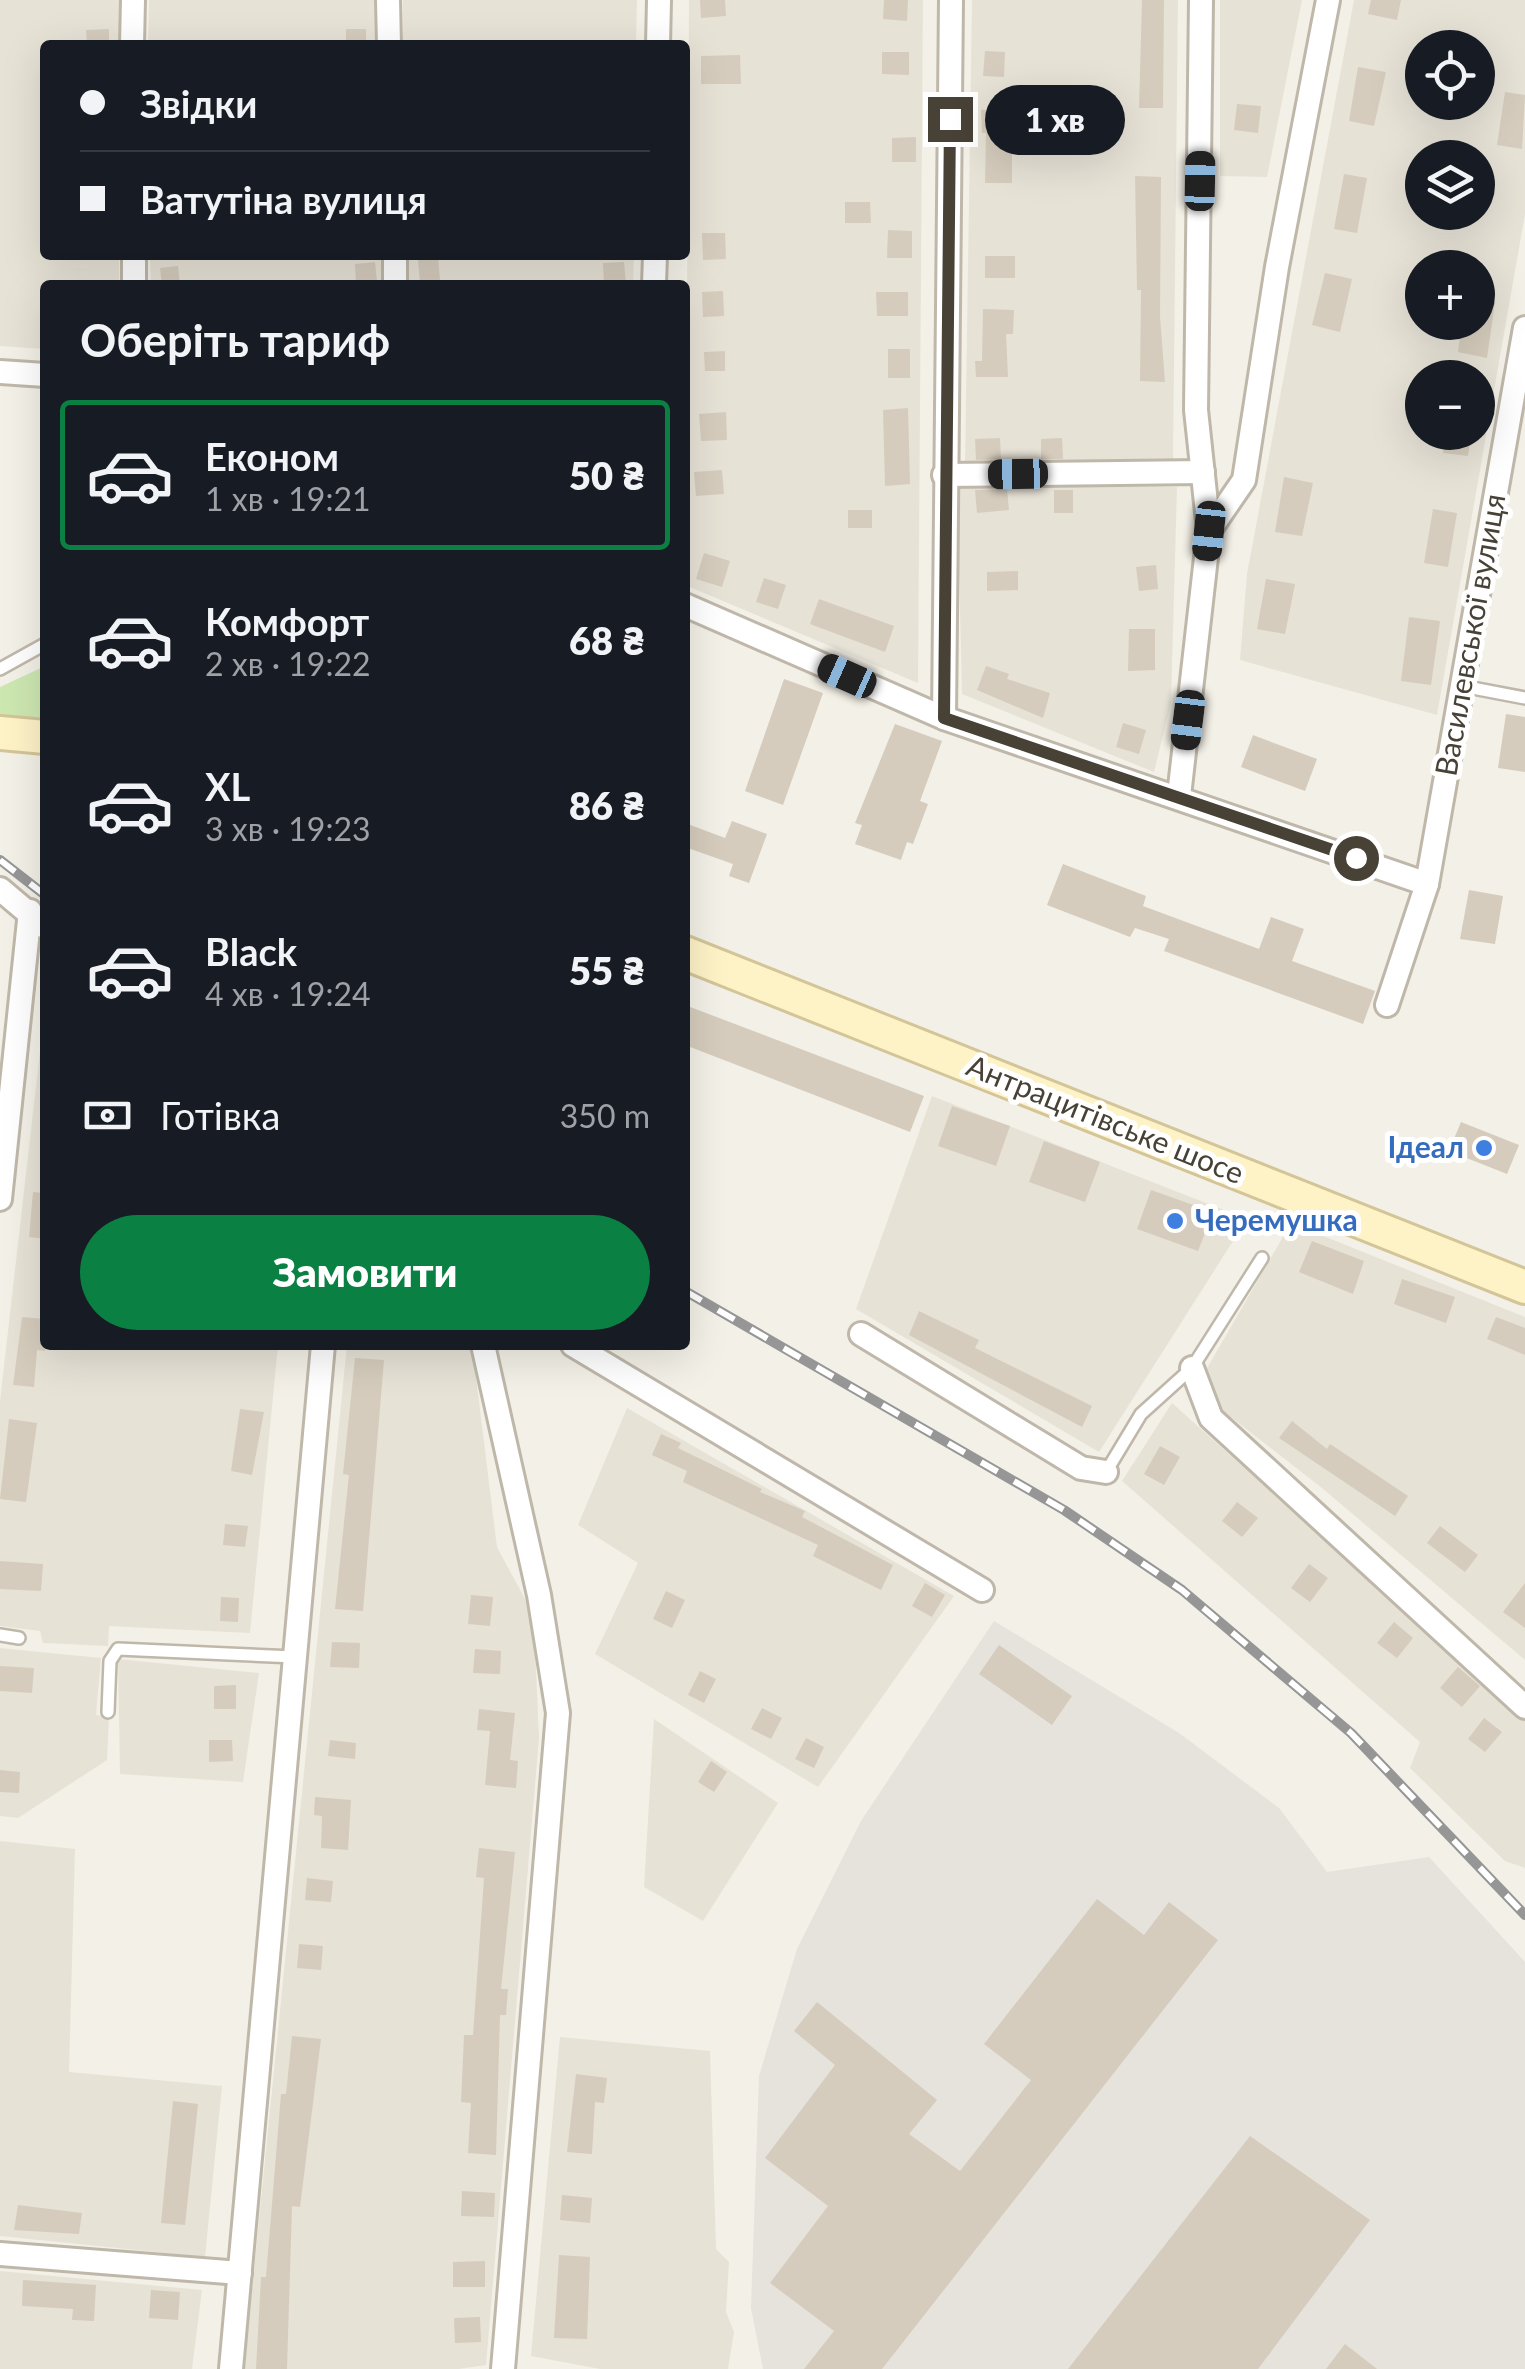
<!DOCTYPE html>
<html lang="uk">
<head>
<meta charset="utf-8">
<style>
	body { margin:0; font-family:Lato,sans-serif; background:#242831; color:#f1f3f6; height:100vh; display:flex; flex-direction:column; font-size:38px; white-space:nowrap }
	* { box-sizing:border-box; margin:0 }
	p { font-size:32px; color:#9ea1a6 }
	.icon { flex:none; width:55px; height:55px; fill:none; stroke:currentColor; stroke-width:2; stroke-linecap:round; stroke-linejoin:round }
	.map { position:relative; flex:1; overflow:hidden }
	.sheet { position:absolute; left:40px; top:280px; width:650px; height:1070px; display:flex; flex-direction:column; background:#171b24; border-radius:10px; box-shadow:0 10px 40px #0002 }
	.sheet>* { flex:none }
	.guide { position:absolute; left:40px; top:40px; width:650px; height:220px; border-radius:10px; box-shadow:0 10px 40px #0002; display:grid; align-content:center; height:220px; padding:0 40px; background:#171b24 }
	.tools { position:absolute; left:1405px; top:30px; display:grid; gap:20px }
	.tools a { display:grid; place-items:center; width:90px; height:90px; border-radius:50%; background:#171b24; box-shadow:0 10px 40px #0002; font-size:50px }
	.end { position:absolute; width:45px; height:45px; margin:-22px; border:12px solid #474136; background:#fff; box-shadow:0 0 0 5px #fff }
	.from { border-radius:50% }
	.bubble { position:absolute; height:70px; border-radius:35px; background:#171b24; box-shadow:0 10px 40px #0002; font-size:32px; font-weight:800; line-height:70px; text-align:center }
	.car { position:absolute; width:30px; height:60px; margin:-30px -15px; border-radius:12px; box-shadow:0 0 8px 2px #0007; background:linear-gradient(#222 24%,#8ab4d8 0 40%,#222 0 76%,#8ab4d8 0 86%,#222 0) }
	.guide b { display:flex; align-items:center; gap:35px; height:95px; font-size:38px }
	.guide b+b { border-top:2px solid #363941 }
	.guide i { width:25px; height:25px; background:#f1f3f6 }
	ul { padding:0; list-style:none }
	li { display:flex; align-items:center; gap:30px; height:150px; margin:0 20px 15px; padding:0 20px; border:5px solid transparent; border-radius:10px }
	li div { flex:1 }
	li b { display:block; font-size:38px }
	li em { font-style:normal; font-weight:800 }
	li.on { border-color:#0b8043 }
	li>.icon { width:90px; height:90px; stroke-width:1.5 }
	h2 { padding:0 40px; font-size:45px; line-height:120px }
	.pay { display:flex; align-items:center; gap:25px; height:110px; padding:0 40px; font-size:38px }
	.pay p { margin-inline-start:auto }
	.cta { display:flex; gap:20px; margin-top:auto; padding:20px 40px }
	.cta a { flex:1; height:115px; border-radius:60px; background:#0b8043; color:#fff; font-size:40px; font-weight:800; line-height:115px; text-align:center }
	.map>svg:first-child { display:block }
</style>
</head>
<body>
<div class="map">
<svg width="1525" height="2369" viewBox="0 0 1525 2369">
	<rect width="100%" height="100%" fill="#f3f0e7"/>
	<g fill="#e7e2d6" fill-rule="evenodd">
		<polygon points="0,0 120,0 120,45 45,45 45,255 119,255 119,285 45,285 45,349 0,346"/>
		<polygon points="149,0 378,0 379,45 148,45"/>
		<polygon points="403,0 637,0 636,45 403,45"/>
		<polygon points="689,0 923,0 918,683 685,585"/>
		<polygon points="972,0 1178,0 1173,459 965,465"/>
		<polygon points="1220,0 1302,0 1267,177 1220,176"/>
		<path d="M1354 0H1525V214L1437 715 1240 660 1247 574ZM1422 48H1478V102H1422ZM1422 158H1478V212H1422ZM1422 268H1478V322H1422ZM1422 378H1478V432H1422Z"/>
		<polygon points="150,255 381,255 382,285 151,285"/>
		<polygon points="405,255 634,255 633,285 405,285"/>
		<polygon points="957,486 1177,487 1171,703 1154,772 962,694"/>
		<polygon points="43,1025 45,1345 278,1345 250,1633 109,1626 108,1646 43,1643 40,1631 0,1626 0,1401"/>
		<polygon points="932,1096 1247,1219 1099,1452 856,1309"/>
		<polygon points="1291,1223 1525,1317 1525,1660 1322,1488 1223,1411 1206,1370"/>
		<polygon points="347,1345 472,1345 497,1547 525,1599 535,1647 539,1738 486,2365 459,2369 244,2369"/>
		<polygon points="1172,1403 1525,1721 1525,1868 1505,1861 1410,1768 1420,1742 1122,1481"/>
		<polygon points="627,1408 954,1596 818,1787 595,1654 638,1563 578,1525"/>
		<polygon points="0,1648 101,1658 96,1715 109,1717 107,1760 18,1818 0,1816"/>
		<polygon points="118,1659 259,1673 243,1782 120,1774"/>
		<polygon points="654,1719 778,1803 703,1921 644,1887"/>
		<polygon points="0,1841 75,1849 69,2072 222,2086 205,2257 0,2236"/>
		<polygon points="560,2037 710,2051 716,2249 729,2262 726,2312 734,2332 728,2369 600,2369 531,2356"/>
		<polygon points="0,2271 202,2290 192,2369 0,2369"/>
	</g>
	<polygon fill="#e6e2dc" points="994,1621 1179,1733 1279,1808 1327,1872 1429,1857 1525,1962 1525,2369 763,2369 751,2308 759,2076 797,1949 861,1821"/>
	<polygon fill="#cde7b1" points="43,667 45,723 0,718 0,687"/>
	<g fill="#d5ccbd">
		<polygon points="700,0 725,0 726,16 701,18"/>
		<polygon points="884,0 908,0 907,21 883,19"/>
		<polygon points="1142,0 1164,0 1163,108 1139,108"/>
		<polygon points="1371,0 1401,0 1397,20 1368,14"/>
		<polygon points="109,29 109,45 87,45 86,30"/>
		<rect x="346" y="29" width="20" height="16"/>
		<polygon points="985,51 1005,52 1004,77 983,76"/>
		<polygon points="882,52 909,52 909,75 882,74"/>
		<polygon points="740,55 741,84 701,84 701,56"/>
		<polygon points="1358,67 1386,72 1374,126 1349,121"/>
		<polygon points="1505,92 1525,95 1522,149 1497,145"/>
		<polygon points="1237,104 1261,106 1258,133 1234,130"/>
		<polygon points="1012,108 1012,183 985,183 986,133 982,133 981,110"/>
		<polygon points="916,137 916,162 892,162 892,138"/>
		<polygon points="1344,174 1367,178 1357,233 1334,229"/>
		<polygon points="1135,176 1161,177 1160,317 1165,382 1140,381 1141,290 1137,290"/>
		<polygon points="845,202 870,202 871,223 845,223"/>
		<polygon points="888,230 912,231 912,258 887,258"/>
		<polygon points="702,233 725,233 726,259 703,260"/>
		<rect x="985" y="256" width="30" height="22"/>
		<polygon points="438,257 440,280 420,282 418,260"/>
		<polygon points="375,262 377,282 356,284 355,264"/>
		<polygon points="624,262 626,284 604,285 603,263"/>
		<polygon points="178,266 180,285 162,285 160,268"/>
		<polygon points="1325,273 1352,279 1340,332 1312,325"/>
		<polygon points="723,291 724,316 703,317 702,292"/>
		<polygon points="876,292 908,292 908,316 877,316"/>
		<polygon points="1478,299 1495,302 1487,358 1458,352 1462,322 1478,322"/>
		<polygon points="983,309 1014,310 1013,334 1006,334 1008,377 976,377 975,361 982,361"/>
		<rect x="888" y="349" width="22" height="29"/>
		<polygon points="725,351 725,371 705,371 704,352"/>
		<polygon points="908,408 910,484 885,486 883,410"/>
		<polygon points="726,412 727,440 701,441 699,414"/>
		<polygon points="1446,432 1471,435 1468,456 1443,453"/>
		<polygon points="1000,438 1001,459 976,460 975,439"/>
		<polygon points="1062,438 1063,459 1041,459 1041,439"/>
		<polygon points="722,470 724,494 696,496 694,472"/>
		<polygon points="1284,477 1313,483 1302,536 1275,532"/>
		<polygon points="1007,489 1009,510 977,513 975,490"/>
		<rect x="1054" y="490" width="19" height="23"/>
		<polygon points="1433,509 1457,513 1448,567 1424,563"/>
		<rect x="848" y="510" width="24" height="18"/>
		<polygon points="704,553 730,561 722,587 696,579"/>
		<polygon points="1156,565 1158,589 1139,591 1136,567"/>
		<polygon points="1018,571 1018,590 987,591 987,572"/>
		<polygon points="764,578 786,585 778,609 756,602"/>
		<polygon points="1266,579 1295,584 1285,634 1257,629"/>
		<polygon points="819,599 894,626 885,652 810,624"/>
		<polygon points="1409,617 1440,621 1431,685 1401,681"/>
		<polygon points="1129,629 1155,629 1155,670 1128,671"/>
		<polygon points="986,666 1009,674 1007,679 1050,693 1043,718 977,690"/>
		<polygon points="784,679 823,693 783,805 745,791"/>
		<polygon points="1506,714 1525,717 1525,772 1498,768"/>
		<polygon points="1123,723 1146,730 1139,754 1116,747"/>
		<polygon points="895,724 942,741 920,801 928,804 913,844 907,842 901,860 855,844 862,825 855,823"/>
		<polygon points="1253,735 1317,759 1305,791 1241,767"/>
		<polygon points="732,821 767,834 749,883 729,876 733,864 685,847 685,823 725,838"/>
		<polygon points="1063,864 1146,896 1143,906 1259,949 1271,917 1304,929 1292,961 1375,991 1363,1024 1164,951 1169,939 1135,928 1130,937 1047,905"/>
		<polygon points="1469,890 1503,896 1495,944 1460,939"/>
		<polygon points="685,1005 924,1096 910,1132 685,1045"/>
		<polygon points="952,1106 1010,1126 996,1166 938,1146"/>
		<polygon points="1461,1122 1519,1145 1507,1174 1449,1151"/>
		<polygon points="1044,1141 1100,1162 1085,1202 1029,1182"/>
		<polygon points="1151,1190 1213,1212 1198,1251 1137,1229"/>
		<polygon points="33,1192 45,1193 45,1239 29,1237"/>
		<polygon points="1312,1241 1364,1261 1353,1294 1299,1272"/>
		<polygon points="1402,1279 1455,1297 1446,1323 1394,1304"/>
		<polygon points="919,1311 979,1340 975,1348 1092,1406 1082,1427 909,1335"/>
		<polygon points="22,1317 45,1319 45,1351 37,1350 34,1387 13,1385"/>
		<polygon points="1496,1317 1525,1328 1525,1355 1487,1339"/>
		<polygon points="355,1358 384,1360 363,1611 335,1609 349,1475 343,1474"/>
		<polygon points="240,1409 264,1412 252,1475 231,1471"/>
		<polygon points="9,1419 37,1423 26,1502 0,1499"/>
		<polygon points="1292,1421 1327,1449 1330,1444 1408,1496 1395,1516 1279,1438"/>
		<polygon points="661,1434 681,1443 678,1448 762,1489 760,1492 805,1511 802,1517 893,1565 881,1590 813,1556 818,1545 683,1482 687,1471 652,1455"/>
		<polygon points="1160,1446 1180,1457 1164,1485 1144,1474"/>
		<polygon points="1237,1502 1258,1518 1242,1537 1222,1521"/>
		<polygon points="225,1524 248,1526 245,1547 223,1545"/>
		<polygon points="1440,1526 1478,1555 1465,1572 1427,1543"/>
		<polygon points="0,1561 43,1564 41,1591 0,1589"/>
		<polygon points="1309,1564 1328,1578 1310,1602 1291,1588"/>
		<polygon points="925,1583 945,1595 932,1617 912,1606"/>
		<polygon points="1525,1583 1525,1628 1503,1612"/>
		<polygon points="666,1591 685,1600 672,1628 653,1619"/>
		<polygon points="471,1595 493,1597 490,1626 468,1624"/>
		<polygon points="221,1597 239,1598 238,1622 220,1621"/>
		<polygon points="1394,1622 1413,1638 1397,1658 1377,1643"/>
		<polygon points="332,1642 360,1643 359,1668 330,1667"/>
		<polygon points="999,1645 1072,1696 1052,1725 979,1674"/>
		<polygon points="475,1649 501,1651 500,1674 473,1673"/>
		<polygon points="0,1666 34,1668 32,1693 0,1691"/>
		<polygon points="1458,1667 1480,1686 1462,1707 1440,1688"/>
		<polygon points="700,1671 716,1679 704,1703 688,1695"/>
		<polygon points="236,1685 236,1709 214,1709 214,1686"/>
		<polygon points="762,1708 782,1718 771,1739 751,1729"/>
		<polygon points="479,1709 515,1713 510,1760 518,1761 516,1788 485,1785 490,1731 477,1730"/>
		<polygon points="1484,1718 1502,1732 1485,1752 1468,1739"/>
		<polygon points="806,1738 824,1747 814,1768 795,1759"/>
		<polygon points="209,1740 232,1740 233,1761 209,1762"/>
		<polygon points="330,1740 356,1743 355,1759 328,1756"/>
		<polygon points="711,1761 727,1772 714,1792 698,1782"/>
		<polygon points="0,1770 20,1772 19,1793 0,1792"/>
		<polygon points="315,1797 351,1800 348,1850 321,1848 322,1816 314,1815"/>
		<polygon points="479,1848 515,1852 501,1989 508,1989 506,2015 500,2015 496,2155 468,2153 471,2103 461,2102 464,2035 473,2035 484,1878 476,1877"/>
		<polygon points="307,1878 333,1881 331,1902 305,1900"/>
		<polygon points="1097,1899 1144,1935 1169,1902 1218,1940 882,2369 804,2369 834,2331 770,2283 828,2206 765,2158 835,2065 794,2031 817,2002 937,2100 909,2134 960,2171 1031,2080 984,2044"/>
		<polygon points="299,1944 323,1946 321,1970 297,1968"/>
		<polygon points="292,2036 321,2039 300,2207 292,2206 287,2369 256,2369 261,2277 266,2277 281,2094 286,2094"/>
		<polygon points="576,2074 607,2078 604,2103 595,2102 592,2154 567,2152"/>
		<polygon points="173,2101 198,2104 185,2225 161,2223"/>
		<polygon points="1250,2136 1370,2220 1258,2369 1068,2369"/>
		<polygon points="462,2191 495,2193 494,2217 461,2216"/>
		<polygon points="562,2195 592,2198 590,2223 560,2220"/>
		<polygon points="18,2205 82,2213 79,2234 14,2230"/>
		<polygon points="559,2255 590,2257 587,2339 554,2338"/>
		<polygon points="485,2261 485,2287 453,2287 453,2262"/>
		<polygon points="23,2280 96,2285 94,2321 72,2320 73,2309 22,2306"/>
		<polygon points="151,2290 180,2292 178,2320 149,2318"/>
		<polygon points="480,2317 481,2342 455,2343 454,2318"/>
		<polygon points="1345,2344 1377,2369 1326,2369"/>
	</g>
	<g fill="none" stroke-linecap="round" stroke-linejoin="round">
		<g stroke="#bfb8aa" stroke-width="16">
			<g id="lane">
				<polyline points="0,669 45,644"/>
				<polyline points="1462,686 1525,698"/>
				<polyline points="1106,1472 1141,1414 1192,1368 1262,1258"/>
				<polyline points="0,1635 19,1638"/>
				<polyline points="108,1712 110,1661 118,1649 295,1657"/>
			</g>
		</g>
		<g stroke="#bfb8aa" stroke-width="28">
			<g id="street">
				<polyline points="388,0 389,45"/>
				<polyline points="132,45 133,0"/>
				<polyline points="658,45 659,0"/>
				<polyline points="395,255 395,285"/>
				<polyline points="134,285 134,255"/>
				<polyline points="654,285 655,255"/>
				<polyline points="0,372 45,375"/>
				<polyline points="944,475 1203,472"/>
				<polyline points="1209,531 1244,480 1277,267 1328,0"/>
				<polyline points="685,605 944,718 1427,884 1387,1005"/>
				<polyline points="944,718 951,0"/>
				<polyline points="1179,796 1209,531 1196,410 1201,0"/>
				<polyline points="1427,884 1525,328"/>
				<polyline points="0,889 45,927"/>
				<polyline points="0,1199 30,911"/>
				<polyline points="861,1334 1081,1468 1106,1472"/>
				<polyline points="483,1345 539,1595 558,1713 503,2369"/>
				<polyline points="573,1345 982,1590"/>
				<polyline points="1192,1368 1211,1418 1525,1707"/>
				<polyline points="0,2254 240,2273"/>
				<polyline points="231,2369 323,1345"/>
			</g>
		</g>
		<g stroke="#d3c598" stroke-width="38">
			<g id="secondary">
				<polyline points="0,733 45,737"/>
				<polyline points="685,953 1525,1287"/>
			</g>
		</g>
		<use href="#lane" stroke="#fff" stroke-width="11"/>
		<use href="#street" stroke="#fff" stroke-width="22"/>
		<use href="#secondary" stroke="#fef2c7" stroke-width="32"/>
		<g stroke="#969696" stroke-width="10">
			<g id="rail">
				<polyline points="0,860 45,895"/>
				<polyline points="685,1291 1064,1510 1182,1590 1351,1733 1525,1915"/>
			</g>
		</g>
		<use href="#rail" stroke="#fff" stroke-width="6" stroke-dasharray="19" stroke-linecap="butt"/>
	</g>
	<g fill="none" stroke-linecap="round" stroke-linejoin="round">
		<polyline stroke="#474136" stroke-width="12" points="950,119 944,718 1356,858"/>
	</g>
	<g fill="#3f7fe0" stroke="#fff" stroke-width="4">
		<circle cx="1484" cy="1148" r="10"/>
		<circle cx="1175" cy="1221" r="10"/>
	</g>
	<g text-anchor="middle" stroke-width="10" stroke-linejoin="round" paint-order="stroke">
		<g font-size="30" fill="#474136" stroke="#fff">
			<text transform="translate(1471 635) rotate(-80)" y="10">Василевської вулиця</text>
			<text transform="translate(1105 1120) rotate(22)" y="10">Антрацитівське шосе</text>
		</g>
		<g font-size="30" font-weight="bold" fill="#366cbe" stroke="#fff" text-anchor="end">
			<text x="1464" y="1158">Ідеал</text>
			<text x="1195" y="1231" text-anchor="start">Черемушка</text>
		</g>
	</g>
</svg>
<div class="tools">
<a><svg class="icon" aria-label="locate" viewBox="0 0 24 24"><circle cx="12" cy="12" r="6"/><path d="M12 2v4M12 18v4M2 12h4M18 12h4"/></svg></a>
<a><svg class="icon" aria-label="layers" viewBox="0 0 24 24"><path d="M12 4l9 5-9 5-9-5zM3 14l9 5 9-5"/></svg></a>
<a>+</a>
<a>−</a>
</div>
<i class="end from" style="left:1356px;top:858px"></i>
<i class="end" style="left:950px;top:119px"></i>
<div class="bubble" style="left:985px;top:85px;width:140px">1 хв</div>
<i class="car" style="left:1200px;top:181px;rotate:1deg"></i>
<i class="car" style="left:1018px;top:474px;rotate:269deg"></i>
<i class="car" style="left:1209px;top:531px;rotate:186deg"></i>
<i class="car" style="left:847px;top:676px;rotate:294deg"></i>
<i class="car" style="left:1188px;top:720px;rotate:187deg"></i>
<div class="guide">
<b><i class="from"></i>Звідки</b>
<b><i></i>Ватутіна вулиця</b>
</div>
<section class="sheet">
<h2>Оберіть тариф</h2>
<ul>
<li class="on"><svg class="icon" aria-label="car" viewBox="0 0 24 24"><path d="M5 17H2v-5l4-1 3-4h7l3 4 3 1v5h-3M9 17h6M6 11h13"/><circle cx="7" cy="17" r="2"/><circle cx="17" cy="17" r="2"/></svg><div><b>Економ</b><p>1 хв · 19:21</p></div><em>50 ₴</em></li>
<li><svg class="icon" aria-label="car" viewBox="0 0 24 24"><path d="M5 17H2v-5l4-1 3-4h7l3 4 3 1v5h-3M9 17h6M6 11h13"/><circle cx="7" cy="17" r="2"/><circle cx="17" cy="17" r="2"/></svg><div><b>Комфорт</b><p>2 хв · 19:22</p></div><em>68 ₴</em></li>
<li><svg class="icon" aria-label="car" viewBox="0 0 24 24"><path d="M5 17H2v-5l4-1 3-4h7l3 4 3 1v5h-3M9 17h6M6 11h13"/><circle cx="7" cy="17" r="2"/><circle cx="17" cy="17" r="2"/></svg><div><b>XL</b><p>3 хв · 19:23</p></div><em>86 ₴</em></li>
<li><svg class="icon" aria-label="car" viewBox="0 0 24 24"><path d="M5 17H2v-5l4-1 3-4h7l3 4 3 1v5h-3M9 17h6M6 11h13"/><circle cx="7" cy="17" r="2"/><circle cx="17" cy="17" r="2"/></svg><div><b>Black</b><p>4 хв · 19:24</p></div><em>55 ₴</em></li>
</ul>
<div class="pay"><svg class="icon" aria-label="cash" viewBox="0 0 24 24"><path d="M3 7h18v10H3z"/><circle cx="12" cy="12" r="2"/></svg>Готівка<p>350 m</p></div>
<div class="cta"><a>Замовити</a></div>
</section>
</div>
</body>
</html>
